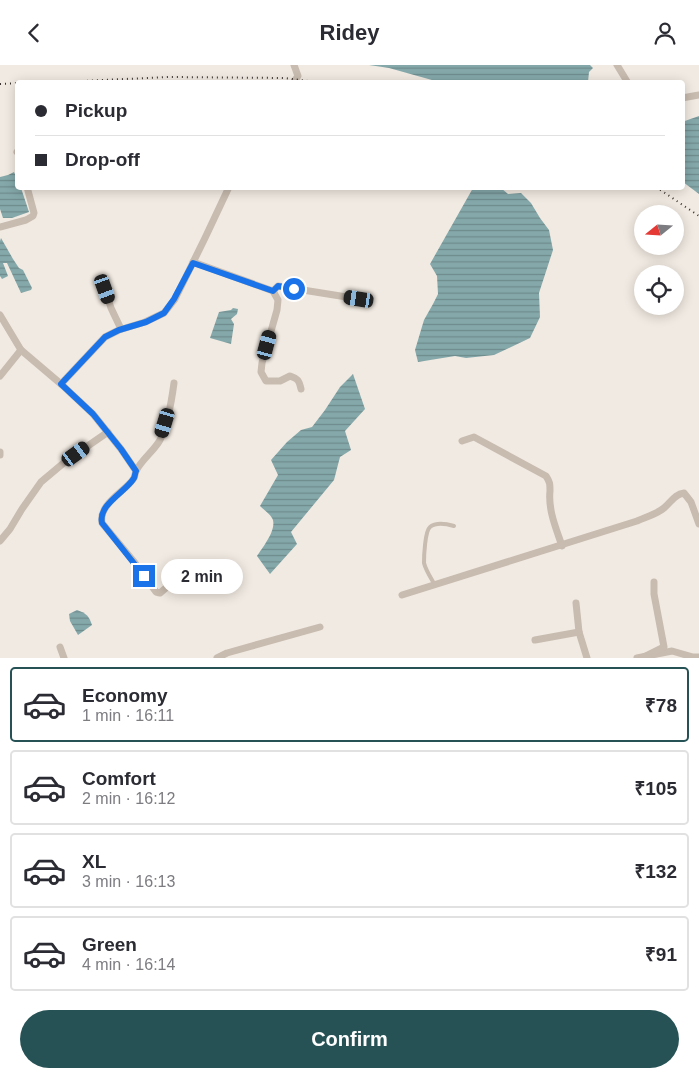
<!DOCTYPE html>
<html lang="en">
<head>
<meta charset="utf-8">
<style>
	body { margin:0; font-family:Arial,sans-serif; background:#f7f7f7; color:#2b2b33; height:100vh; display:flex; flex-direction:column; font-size:19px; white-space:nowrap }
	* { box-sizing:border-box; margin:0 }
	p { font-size:16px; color:#7c7c81 }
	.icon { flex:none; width:28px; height:28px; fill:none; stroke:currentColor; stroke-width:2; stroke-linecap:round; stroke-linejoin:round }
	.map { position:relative; height:593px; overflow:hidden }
	.side { display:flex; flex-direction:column; background:#fff; flex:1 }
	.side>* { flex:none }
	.hud { position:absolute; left:15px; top:15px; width:670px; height:110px; border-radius:5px; box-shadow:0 2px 12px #0003; display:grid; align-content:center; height:110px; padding:0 20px; background:#fff }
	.needle { width:32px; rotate:252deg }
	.tools { position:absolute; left:634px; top:140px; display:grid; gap:10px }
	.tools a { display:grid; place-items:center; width:50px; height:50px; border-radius:50%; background:#fff; box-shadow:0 2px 12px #0003; font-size:25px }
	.end { position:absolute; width:22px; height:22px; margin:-11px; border:6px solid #1a73e8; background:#fff; box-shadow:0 0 0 2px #fff }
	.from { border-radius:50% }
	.bubble { position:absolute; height:35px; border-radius:18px; background:#fff; box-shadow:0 2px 12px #0003; font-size:16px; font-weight:700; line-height:35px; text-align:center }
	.car { position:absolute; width:15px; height:30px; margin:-15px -8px; border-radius:6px; box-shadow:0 0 4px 1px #0007; background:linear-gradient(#222 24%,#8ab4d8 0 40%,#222 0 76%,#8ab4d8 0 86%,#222 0) }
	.hud b { display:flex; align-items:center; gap:18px; height:48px; font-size:19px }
	.hud b+b { border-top:1px solid #e1e1e2 }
	.hud i { width:12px; height:12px; background:#2b2b33 }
	ul { padding:9px 0 0; list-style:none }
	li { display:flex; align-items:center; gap:15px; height:75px; margin:0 10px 8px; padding:0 10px; border:2px solid #e1e1e2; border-radius:5px }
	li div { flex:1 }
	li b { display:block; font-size:19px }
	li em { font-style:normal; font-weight:700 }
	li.selected { border-color:#265255 }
	li>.icon { width:45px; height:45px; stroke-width:1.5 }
	.button { display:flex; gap:10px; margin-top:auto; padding:10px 20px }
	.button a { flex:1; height:58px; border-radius:30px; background:#265255; color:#fff; font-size:20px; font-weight:700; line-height:58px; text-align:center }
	header { display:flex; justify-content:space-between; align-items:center; height:65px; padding:0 20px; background:#fff; font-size:22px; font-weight:700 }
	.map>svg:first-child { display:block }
</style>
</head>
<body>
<header><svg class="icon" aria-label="back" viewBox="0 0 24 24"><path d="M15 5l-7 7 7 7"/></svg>Ridey<svg class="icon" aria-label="person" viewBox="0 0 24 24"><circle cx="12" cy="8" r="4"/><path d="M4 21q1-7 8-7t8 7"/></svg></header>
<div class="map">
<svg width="699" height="593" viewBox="0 0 699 593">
	<defs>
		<pattern id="water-rules" width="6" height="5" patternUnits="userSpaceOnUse" patternTransform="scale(1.25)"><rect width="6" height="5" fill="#85a9ab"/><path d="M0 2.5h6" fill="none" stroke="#6e8a8b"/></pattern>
	</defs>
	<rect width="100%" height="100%" fill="#f1eae2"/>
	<g fill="url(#water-rules)">
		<polygon points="369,0 590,0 593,3 589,7 588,17 439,17 389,3"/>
		<polygon points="699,51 699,129 683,117 682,57"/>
		<polygon points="14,107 17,114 18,122 21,123 29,147 12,153 3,153 0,144 0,112 8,110"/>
		<polygon points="473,123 501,123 508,129 521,128 531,138 540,153 549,165 553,185 539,228 540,252 530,273 494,290 466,293 455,291 418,297 415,285 424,255 433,239 438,229 437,211 430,199"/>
		<polygon points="1,173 13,194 19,203 23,205 32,223 31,225 21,228 7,198 3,198 8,211 2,214 0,211 0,176"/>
		<polygon points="233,243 238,244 237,249 231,254 234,259 231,279 210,273 219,247 231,245"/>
		<path d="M353 309 365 344 345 366 351 385 340 392 334 415 291 467 297 479 270 509 257 491C263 482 278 463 272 453 270 449 264 445 260 441L278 410 271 395 287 377 301 365 312 362 325 345 340 322Z"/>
		<path d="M77 545C86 548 89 551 92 560L78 570 70 556 69 549Z"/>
	</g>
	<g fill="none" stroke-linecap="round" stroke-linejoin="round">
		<path stroke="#c8bbaf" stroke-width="4" d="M435 520C431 513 426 506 424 498 424 491 425 466 430 462 436 457 447 459 454 461"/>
		<g stroke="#c8bbaf" stroke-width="7">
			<polyline points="617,0 628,18"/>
			<polyline points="293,18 298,11 294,0"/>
			<polyline points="682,33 699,30"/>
			<polyline points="17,87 18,88"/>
			<polyline points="0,162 26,155 33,151 34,148 27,122"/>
			<path d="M193 197 273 226 278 235 277 245 262 298 261 307 266 316H280L290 311C298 314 299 315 301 324"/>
			<polyline points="105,224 111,243 121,264"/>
			<polyline points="273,226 278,221 359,234"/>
			<polyline points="0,250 21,285"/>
			<polyline points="0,311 21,285 61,319 105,272 119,265 145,257 164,248 175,234 205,173 229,122"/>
			<path d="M61 319 93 349 121 384 136 406C135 408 135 411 134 413 126 426 98 439 102 458L135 498 156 527 160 528 174 516"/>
			<path d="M462 376 474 372 546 411C550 417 550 419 550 426 548 445 556 463 562 481"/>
			<polyline points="0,387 0,390"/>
			<path d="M136 406C142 394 154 386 160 375 167 361 172 333 174 318"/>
			<polyline points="0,476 10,464 22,444 41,417 66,396 108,367"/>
			<path d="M402 530 637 456C646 452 657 449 664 443 671 437 675 429 684 428L691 437 699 459"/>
			<polyline points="576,538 579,567 587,593"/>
			<polyline points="535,575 579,567"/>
			<polyline points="60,582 64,593"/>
			<polyline points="217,593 227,588 320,562"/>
			<polyline points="637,593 672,586 693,592 699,592"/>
			<polyline points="642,593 664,582 654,529 654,517"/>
		</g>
		<g stroke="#38302c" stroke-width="2" stroke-dasharray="1 4" stroke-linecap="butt">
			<polyline points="37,18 169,12 284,13 325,18"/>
			<polyline points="0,19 18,18"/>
			<polyline points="656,122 699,151"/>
		</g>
	</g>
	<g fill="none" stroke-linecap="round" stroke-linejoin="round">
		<path stroke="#1a73e8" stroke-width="6" d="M144 511 102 458C98 439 126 427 134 413 135 411 135 408 136 406L121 384 93 349 61 319 105 272 119 265 146 257 164 248 174 234 193 198 273 226 278 221 294 224"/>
	</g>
</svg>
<div class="tools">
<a><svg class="needle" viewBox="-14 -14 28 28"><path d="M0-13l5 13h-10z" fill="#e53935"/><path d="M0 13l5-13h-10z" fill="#7c7c81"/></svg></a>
<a><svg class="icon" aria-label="locate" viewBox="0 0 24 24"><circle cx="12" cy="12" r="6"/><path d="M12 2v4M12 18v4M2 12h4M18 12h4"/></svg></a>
</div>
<i class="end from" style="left:294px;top:224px"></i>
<i class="end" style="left:144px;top:511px"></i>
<div class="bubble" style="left:161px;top:494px;width:82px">2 min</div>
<i class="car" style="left:105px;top:224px;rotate:160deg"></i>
<i class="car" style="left:359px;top:234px;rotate:279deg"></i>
<i class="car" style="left:267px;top:280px;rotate:15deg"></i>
<i class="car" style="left:165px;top:358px;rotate:197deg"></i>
<i class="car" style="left:76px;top:389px;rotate:54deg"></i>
<div class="hud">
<b><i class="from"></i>Pickup</b>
<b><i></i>Drop-off</b>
</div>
</div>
<section class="side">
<ul>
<li class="selected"><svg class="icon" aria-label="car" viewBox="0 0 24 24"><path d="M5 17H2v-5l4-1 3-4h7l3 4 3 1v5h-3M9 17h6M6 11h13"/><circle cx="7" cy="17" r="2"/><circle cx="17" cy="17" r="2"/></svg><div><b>Economy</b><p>1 min · 16:11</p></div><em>₹78</em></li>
<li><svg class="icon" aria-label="car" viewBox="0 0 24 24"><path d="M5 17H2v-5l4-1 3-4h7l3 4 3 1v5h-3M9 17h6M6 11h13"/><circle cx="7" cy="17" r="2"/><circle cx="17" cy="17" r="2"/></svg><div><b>Comfort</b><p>2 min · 16:12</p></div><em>₹105</em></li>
<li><svg class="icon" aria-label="car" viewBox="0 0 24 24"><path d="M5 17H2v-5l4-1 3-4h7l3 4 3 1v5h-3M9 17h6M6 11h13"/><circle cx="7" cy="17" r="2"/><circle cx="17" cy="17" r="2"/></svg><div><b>XL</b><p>3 min · 16:13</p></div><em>₹132</em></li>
<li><svg class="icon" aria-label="car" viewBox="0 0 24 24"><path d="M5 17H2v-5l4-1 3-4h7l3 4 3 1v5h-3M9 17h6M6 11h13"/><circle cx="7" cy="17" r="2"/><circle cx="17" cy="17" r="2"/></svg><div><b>Green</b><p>4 min · 16:14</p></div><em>₹91</em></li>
</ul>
<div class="button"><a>Confirm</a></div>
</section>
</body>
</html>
